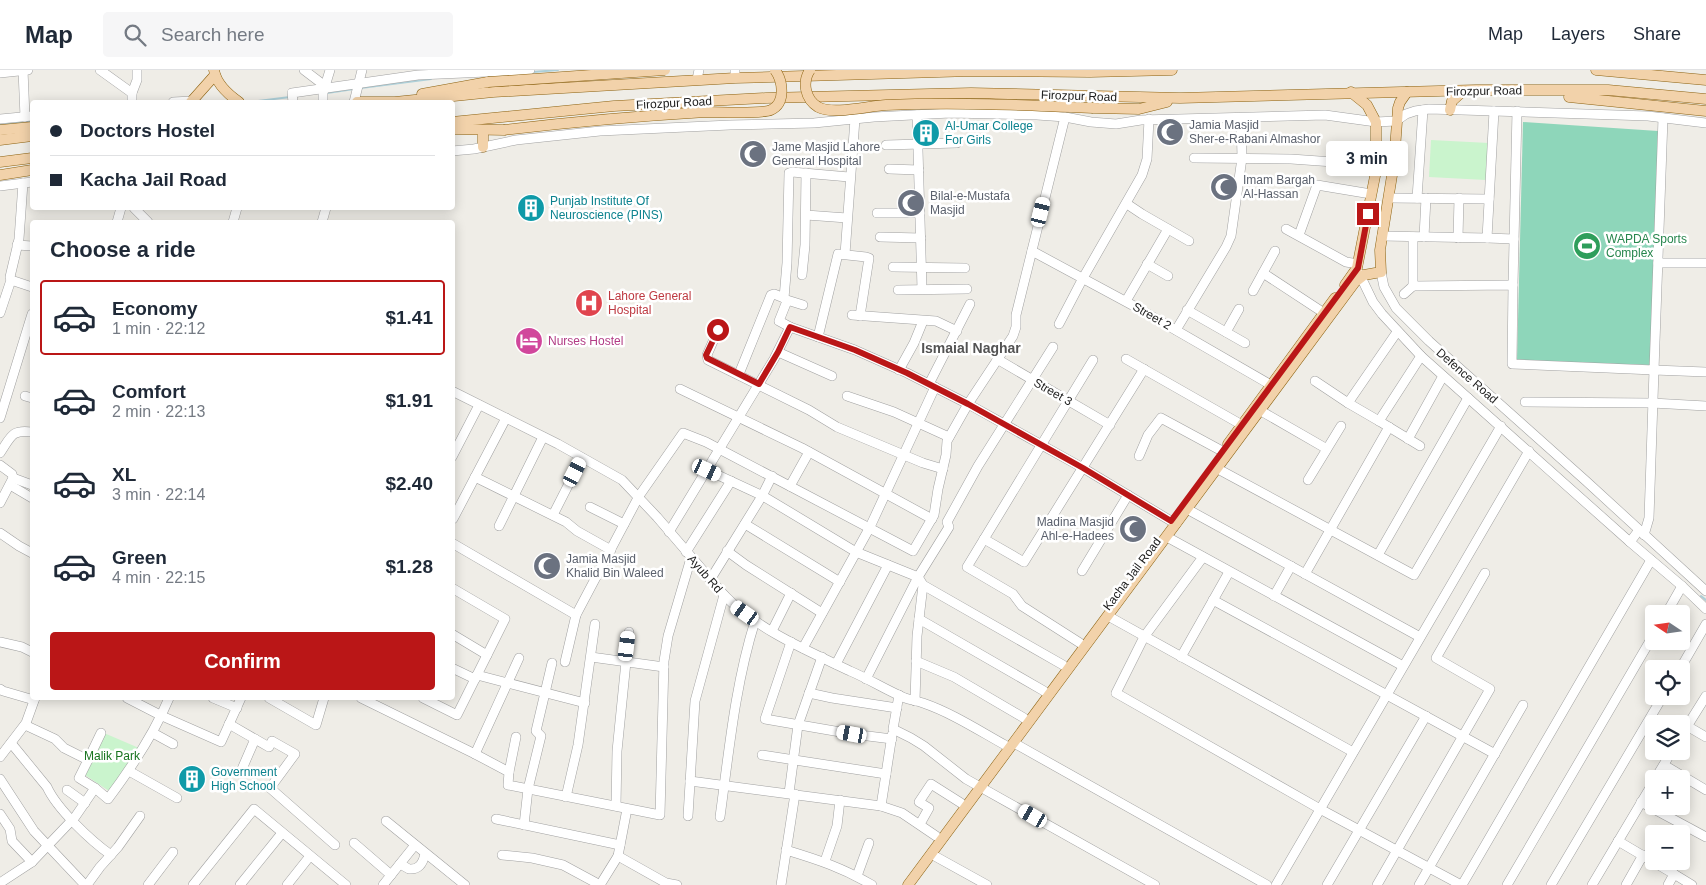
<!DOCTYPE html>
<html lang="en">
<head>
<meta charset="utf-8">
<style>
	body { margin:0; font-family:Helvetica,sans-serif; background:#f6f6f7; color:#1f2937; height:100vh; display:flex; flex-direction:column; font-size:19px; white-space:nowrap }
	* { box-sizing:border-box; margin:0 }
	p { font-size:16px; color:#747a83 }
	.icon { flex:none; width:28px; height:28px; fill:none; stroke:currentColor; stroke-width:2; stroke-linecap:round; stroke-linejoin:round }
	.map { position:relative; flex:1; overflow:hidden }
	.panel { position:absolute; left:30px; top:150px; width:425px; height:480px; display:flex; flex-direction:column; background:#fff; border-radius:5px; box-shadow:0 2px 12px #0003 }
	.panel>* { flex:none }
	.top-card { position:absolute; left:30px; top:30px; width:425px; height:110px; border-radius:5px; box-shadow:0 2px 12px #0003; display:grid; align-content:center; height:110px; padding:0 20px; background:#fff }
	.needle { width:32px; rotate:283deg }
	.controls { position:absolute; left:1645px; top:535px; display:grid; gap:10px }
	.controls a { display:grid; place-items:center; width:45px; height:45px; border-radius:5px; background:#fff; box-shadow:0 2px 12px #0003; font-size:25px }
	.end { position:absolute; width:22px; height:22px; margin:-11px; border:6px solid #ba1617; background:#fff; box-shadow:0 0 0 2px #fff }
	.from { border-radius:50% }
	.bubble { position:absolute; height:35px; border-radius:5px; background:#fff; box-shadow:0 2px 12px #0003; font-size:16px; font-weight:700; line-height:35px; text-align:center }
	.car { position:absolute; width:15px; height:30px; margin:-15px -8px; border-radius:6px; box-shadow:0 0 4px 1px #0007; background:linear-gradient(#fff 24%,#345 0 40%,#fff 0 76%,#345 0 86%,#fff 0) }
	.top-card b { display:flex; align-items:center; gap:18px; height:48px; font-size:19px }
	.top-card b+b { border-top:1px solid #e0e1e3 }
	.top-card i { width:12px; height:12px; background:#1f2937 }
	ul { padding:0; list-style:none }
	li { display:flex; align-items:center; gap:15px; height:75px; margin:0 10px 8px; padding:0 10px; border:2px solid transparent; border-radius:5px }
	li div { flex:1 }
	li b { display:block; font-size:19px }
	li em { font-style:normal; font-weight:700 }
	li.selected { border-color:#ba1617 }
	li>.icon { width:45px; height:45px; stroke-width:1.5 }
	h2 { padding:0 20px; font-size:22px; line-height:60px }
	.action { display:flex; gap:10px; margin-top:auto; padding:10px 20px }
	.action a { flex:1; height:58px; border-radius:5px; background:#ba1617; color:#fff; font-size:20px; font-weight:700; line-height:58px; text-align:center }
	header { display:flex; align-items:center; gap:30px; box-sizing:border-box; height:70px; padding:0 25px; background:#fff; border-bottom:1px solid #e0e1e3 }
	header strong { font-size:24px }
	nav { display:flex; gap:28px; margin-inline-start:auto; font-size:18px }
	.search { width:350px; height:45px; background:#f6f6f7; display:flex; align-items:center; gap:12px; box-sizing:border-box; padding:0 18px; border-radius:5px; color:#747a83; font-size:19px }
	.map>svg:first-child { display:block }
</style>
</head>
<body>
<header>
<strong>Map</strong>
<div class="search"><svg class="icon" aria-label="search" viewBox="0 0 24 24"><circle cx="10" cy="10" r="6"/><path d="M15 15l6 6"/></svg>Search here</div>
<nav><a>Map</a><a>Layers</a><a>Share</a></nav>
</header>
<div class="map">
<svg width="1706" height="815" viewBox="0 0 1706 815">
	<rect width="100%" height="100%" fill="#efede7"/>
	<g fill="#caf4cd">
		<polygon points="1431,70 1489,73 1486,110 1429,107"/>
		<polygon points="104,663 139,678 109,721 85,705"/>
	</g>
	<polygon fill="#8ed6ba" points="1523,52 1658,61 1651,295 1517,291"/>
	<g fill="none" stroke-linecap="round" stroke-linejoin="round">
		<g stroke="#adcfd8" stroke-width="2">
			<polyline points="533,2 558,0"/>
			<polyline points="361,18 431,9"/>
			<polyline points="327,23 354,19"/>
			<polyline points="250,32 290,27"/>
			<polyline points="0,55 32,51"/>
			<polyline points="1701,526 1706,530"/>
		</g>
		<g stroke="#a1a1a1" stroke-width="10">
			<g id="minor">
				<polyline points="23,0 25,47"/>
				<polyline points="100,0 132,23 132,32"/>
				<polyline points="304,0 325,16"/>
				<polyline points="0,3 28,0"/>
				<polyline points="735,8 735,0"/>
				<polyline points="697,9 699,0"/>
				<polyline points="132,23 137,10 137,0"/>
				<polyline points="173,32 192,31"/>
				<polyline points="293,32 292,23 418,5 530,0"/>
				<polyline points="323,32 323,23 330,0"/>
				<polyline points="354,32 362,0"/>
				<polyline points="917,45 922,219"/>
				<polyline points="0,49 32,46"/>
				<polyline points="886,75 957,73"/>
				<polyline points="452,81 474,79 516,70 600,61 730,55 814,53 874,47 950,43 1037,45 1065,47 1091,52 1116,54 1141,50 1325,45 1376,52 1396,51 1406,44 1415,41 1429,39 1648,46 1706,53"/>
				<polyline points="1194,88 1291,89 1376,95"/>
				<polyline points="889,99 919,100"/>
				<polyline points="0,116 32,112"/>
				<polyline points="1389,128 1489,129"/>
				<polyline points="1417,128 1423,40"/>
				<polyline points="1127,134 1142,144 1189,171"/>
				<polyline points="134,138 148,152"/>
				<polyline points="877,143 920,143"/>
				<polyline points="806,145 847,148"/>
				<polyline points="117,152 121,138"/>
				<polyline points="233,152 237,138"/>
				<polyline points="322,152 326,138"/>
				<polyline points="1286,159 1346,192 1358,194"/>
				<polyline points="1299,165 1317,115 1371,124"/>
				<polyline points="1382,166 1487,168 1494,41"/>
				<polyline points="880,167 921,168"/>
				<polyline points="1413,167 1413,216 1513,215 1512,294 1654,300 1663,48"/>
				<polyline points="1424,167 1426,128"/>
				<polyline points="1458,168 1459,128"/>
				<polyline points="1487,168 1514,169"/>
				<polyline points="17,175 32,176"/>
				<polyline points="1032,181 1134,236 1271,315"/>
				<polyline points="845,184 855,49"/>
				<polyline points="1658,193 1706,193"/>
				<polyline points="1147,194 1168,206"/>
				<polyline points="893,197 965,198"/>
				<polyline points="1381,202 1384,217 1396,238 1429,271 1586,411 1706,521"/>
				<polyline points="1263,203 1324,243"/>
				<polyline points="1359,203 1373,232 1382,244 1421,286 1630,472"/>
				<polyline points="802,205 805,175 806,103"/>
				<polyline points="11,210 32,217"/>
				<polyline points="1513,215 1517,41"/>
				<polyline points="898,220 967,219"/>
				<polyline points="1253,221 1275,181"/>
				<polyline points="1404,224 1413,216"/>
				<polyline points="787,230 803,235"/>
				<polyline points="1126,231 1168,159"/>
				<polyline points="1187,240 1245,273"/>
				<polyline points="0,243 11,210 10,207 19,169 23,113"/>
				<polyline points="852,245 936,251 957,261"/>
				<polyline points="1059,254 1083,208 1142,105 1147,89 1149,49"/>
				<polyline points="790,257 855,280 907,303 968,334 1083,398 1176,454"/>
				<polyline points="718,260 707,285 708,290 809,340 837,357 923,393 943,399"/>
				<polyline points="1176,260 1226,177 1231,166 1242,88 1241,48"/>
				<polyline points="1226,262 1239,239"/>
				<polyline points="818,267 838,184 866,187 869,188 860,246"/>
				<polyline points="778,282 832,306"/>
				<polyline points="997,289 1110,355"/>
				<polyline points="1126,289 1242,355"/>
				<polyline points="899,300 914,273 923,251"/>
				<polyline points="739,304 771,225 774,224 784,228 787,193 789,103 792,102 849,107"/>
				<polyline points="1315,311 1348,333 1397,262"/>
				<polyline points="929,314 970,234"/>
				<polyline points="680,319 802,378 932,449"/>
				<path d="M452 321 558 374 622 410 657 447 724 525C758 560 806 580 850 601 869 609 886 620 905 628 911 630 917 631 923 633 952 643 978 660 1005 675"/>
				<polyline points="25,326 32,328"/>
				<polyline points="847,326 894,342 949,367"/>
				<polyline points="1525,332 1652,333 1706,336"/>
				<polyline points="1348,333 1379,351"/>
				<polyline points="1261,341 1327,379 1308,410 1341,356"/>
				<polyline points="0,348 32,244"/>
				<polyline points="1408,369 1443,306"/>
				<polyline points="1420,376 1379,351 1421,286"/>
				<path d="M0 383C11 367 11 359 32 362"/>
				<polyline points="1139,386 1148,365 1161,348 1222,381"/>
				<polyline points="452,387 479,335"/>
				<polyline points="0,395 12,404 13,408 0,433"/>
				<polyline points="1218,399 1414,505 1501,356"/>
				<polyline points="707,400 763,426 856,482 918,507 923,515 917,566 915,631"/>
				<polyline points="475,407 566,452 577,461 611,480"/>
				<polyline points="13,408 32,415"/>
				<polyline points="10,415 32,428"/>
				<polyline points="790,416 809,382"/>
				<polyline points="590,437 624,454"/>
				<polyline points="1187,439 1420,567"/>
				<polyline points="553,445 582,388"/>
				<polyline points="453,449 506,348"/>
				<polyline points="745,454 840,512"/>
				<polyline points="499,456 543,367"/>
				<polyline points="1639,460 1630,472 1682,516 1706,539"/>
				<polyline points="669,462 774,289 790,257 779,251 787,231 784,228"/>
				<polyline points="0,463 19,476 32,483"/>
				<polyline points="1644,465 1649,448 1654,300 1706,302"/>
				<polyline points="1167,467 1403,596"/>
				<polyline points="984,469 1024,492 1144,299"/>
				<polyline points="452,473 576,545 639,426 683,363 706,372 913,481 934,445 938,419 946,385 947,371 968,334 1013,266 1016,257 1016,245 1065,47"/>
				<polyline points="727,481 746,495 822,543"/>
				<polyline points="686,482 731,411"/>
				<polyline points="1378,485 1468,328"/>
				<polyline points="1203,487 1144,567 1116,623 1320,739 1461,815"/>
				<polyline points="1082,501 1128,425"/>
				<polyline points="1305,504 1389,357"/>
				<polyline points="710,510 762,426 772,406"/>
				<polyline points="923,515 1063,595"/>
				<polyline points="1274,526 1291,496"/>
				<polyline points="1213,530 1495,684"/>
				<polyline points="1666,544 1682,516"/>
				<polyline points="1108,546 1353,682"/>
				<polyline points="919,549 1044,621"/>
				<polyline points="772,561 791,523"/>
				<polyline points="452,564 487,585"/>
				<polyline points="0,572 22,577 32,582"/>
				<polyline points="791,572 765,649 852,664 892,669"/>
				<polyline points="1080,573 1022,536 1013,524 967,497 1093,290"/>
				<polyline points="803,578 870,457 935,317"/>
				<polyline points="591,587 664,597"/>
				<polyline points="1181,587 1229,502"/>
				<polyline points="916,591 954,607 1024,648"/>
				<polyline points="565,592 576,545"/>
				<polyline points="836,594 888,495"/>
				<polyline points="452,598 475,609"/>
				<polyline points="1680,599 1706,554"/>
				<polyline points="477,605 585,633"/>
				<polyline points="866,609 918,507 949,457 947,452 978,396 1053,277"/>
				<polyline points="0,619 3,621 34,630"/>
				<polyline points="809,623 832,628 897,638"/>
				<polyline points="899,625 893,659 911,668 924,676 966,709 1155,815"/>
				<polyline points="127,628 162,646 221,672 241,628"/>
				<polyline points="213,628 237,638"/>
				<polyline points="269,628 316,655 324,628"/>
				<polyline points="361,628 475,684 519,588"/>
				<polyline points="423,628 457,645 505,549 452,518"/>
				<polyline points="229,654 255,669 242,699"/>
				<path d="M25 655 55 669 64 678 88 690 79 708 95 718 108 729C132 697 154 664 169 628"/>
				<polyline points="1687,656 1706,667"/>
				<polyline points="153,663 173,674"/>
				<polyline points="892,665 881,736 902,743 936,766"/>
				<polyline points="1681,666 1706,626"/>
				<polyline points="255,669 269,677 272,671 295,684 270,718 335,775"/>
				<path d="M11 673 47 717C57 739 91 771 111 785"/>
				<polyline points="1014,673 1267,815"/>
				<polyline points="475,684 509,702 508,715 660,745 664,591 668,566 691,488"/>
				<polyline points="762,685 886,704"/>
				<polyline points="0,687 26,653 35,628"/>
				<polyline points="88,690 101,663"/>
				<polyline points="1664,695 1706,720"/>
				<polyline points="129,701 177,728"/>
				<polyline points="509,702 516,667"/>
				<polyline points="0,709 34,761 85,815"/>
				<polyline points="1655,709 1672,681"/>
				<polyline points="690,711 881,736"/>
				<polyline points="67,720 85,733"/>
				<polyline points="789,723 798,655 822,587"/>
				<polyline points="566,727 578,675 595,554"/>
				<polyline points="1641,732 1706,767"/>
				<polyline points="616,736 617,681 629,562"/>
				<polyline points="627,739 618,786 666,813 677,815"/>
				<polyline points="0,744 10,759 12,771 32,792 75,747 95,718"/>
				<polyline points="688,746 695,631 724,525"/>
				<path d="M720 747C729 681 735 615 755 551"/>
				<polyline points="496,749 620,775"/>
				<polyline points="386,751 465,815"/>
				<polyline points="920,754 929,738 919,732 931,714 961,733"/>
				<polyline points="524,755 528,719 541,666 536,661 552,593"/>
				<polyline points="1618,771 1674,804"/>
				<polyline points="354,773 391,805"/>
				<path d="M786 780C819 790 843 798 872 815"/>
				<polyline points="931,784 987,815"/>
				<polyline points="502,785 532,788 563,795 600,815"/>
				<polyline points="825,791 837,756 840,730"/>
				<path d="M400 794 409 799C419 800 423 793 425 784"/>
				<polyline points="857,806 869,773"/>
				<polyline points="0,813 32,792"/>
				<polyline points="87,815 100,797 118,777 140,746"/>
				<polyline points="148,815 173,782"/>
				<polyline points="193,815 254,739 346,815"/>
				<polyline points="240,815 282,763"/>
				<polyline points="287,815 310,786"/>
				<polyline points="383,815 415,775"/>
				<polyline points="600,815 618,786"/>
				<polyline points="781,815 795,724"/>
				<polyline points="1276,815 1529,381"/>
				<polyline points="1327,815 1426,646"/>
				<polyline points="1377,815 1490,619 1436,588 1485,503"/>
				<polyline points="1419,815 1523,635"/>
				<polyline points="1462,815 1651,490"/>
				<polyline points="1507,815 1654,564"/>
				<polyline points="1551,815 1663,626"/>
				<polyline points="1592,815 1654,711"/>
				<polyline points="1626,815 1643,785"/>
				<polyline points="1668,815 1674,804 1692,815"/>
			</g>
		</g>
		<g stroke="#8c6210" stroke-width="11">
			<g id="major">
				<path d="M214 0C216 13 229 25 239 32"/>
				<polyline points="1596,0 1706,10"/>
				<polyline points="422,24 488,12"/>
				<polyline points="1569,27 1706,41"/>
				<polyline points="191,32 215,5"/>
				<polyline points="357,32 395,32 493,22 735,8 972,1 1090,2 1172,0"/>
				<polyline points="1093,38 1139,39 1167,32"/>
				<polyline points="1450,40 1452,31 1463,21"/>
				<polyline points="452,52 614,36 766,28 971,23 1180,28 1476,20 1608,20 1706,29"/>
				<polyline points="452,59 504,60"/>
				<polyline points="0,60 32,57"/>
				<polyline points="483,60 483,77"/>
				<polyline points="0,70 32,66"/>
				<polyline points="0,92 32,88"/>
				<polyline points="0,105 32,100"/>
				<polyline points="1345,215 1357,198 1376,101 1376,52 1367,35 1351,22"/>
				<polyline points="1228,374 1335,228"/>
				<polyline points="908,815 1355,212 1364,205 1381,202 1380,180 1394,93 1398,38 1400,32 1407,22"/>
			</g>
		</g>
		<use href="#minor" stroke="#fff" stroke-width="9"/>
		<use href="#major" stroke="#f2d2aa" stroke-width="10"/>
		<g stroke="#8c6210" stroke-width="11" stroke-linecap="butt">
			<g id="major-bridge">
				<path d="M810 0C802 12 805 29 818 37 833 45 868 36 886 35 955 32 1024 35 1093 38"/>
				<polyline points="488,12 665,0"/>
				<path d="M504 60C571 52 638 46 706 42 719 42 762 44 771 40 786 33 783 11 775 0"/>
			</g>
		</g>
		<use href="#major-bridge" stroke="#f2d2aa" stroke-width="10"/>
	</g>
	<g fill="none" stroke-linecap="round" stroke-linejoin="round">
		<polyline stroke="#ba1617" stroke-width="6" points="718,260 706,285 707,288 759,314 778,282 790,257 855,280 907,303 968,334 1083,398 1171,451 1358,198 1368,144"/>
	</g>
	<defs>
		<g id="mosque-disc" transform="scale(1.4375)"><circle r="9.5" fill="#6b7280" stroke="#fff"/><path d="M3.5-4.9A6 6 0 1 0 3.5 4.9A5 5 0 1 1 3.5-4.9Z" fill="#fff"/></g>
		<g id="building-disc" transform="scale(1.4375)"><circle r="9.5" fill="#0f9aa8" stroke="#fff"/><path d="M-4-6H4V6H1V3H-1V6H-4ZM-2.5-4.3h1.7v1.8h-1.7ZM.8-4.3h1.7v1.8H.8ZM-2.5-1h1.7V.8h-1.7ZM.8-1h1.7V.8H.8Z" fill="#fff"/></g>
		<g id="stadium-disc" transform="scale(1.4375)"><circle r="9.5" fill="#2e9e5b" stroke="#fff"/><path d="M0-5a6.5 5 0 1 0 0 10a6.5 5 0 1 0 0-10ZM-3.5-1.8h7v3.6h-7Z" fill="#fff"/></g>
		<g id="hospital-disc" transform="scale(1.4375)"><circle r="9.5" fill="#e0444e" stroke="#fff"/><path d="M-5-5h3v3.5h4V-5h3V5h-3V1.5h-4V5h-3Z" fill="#fff"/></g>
		<g id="hotel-disc" transform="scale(1.4375)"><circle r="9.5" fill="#d1479c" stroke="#fff"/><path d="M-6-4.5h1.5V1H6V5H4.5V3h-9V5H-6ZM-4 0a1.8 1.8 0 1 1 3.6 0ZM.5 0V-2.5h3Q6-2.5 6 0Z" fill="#fff"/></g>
	</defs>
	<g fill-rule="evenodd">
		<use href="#mosque-disc" x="1170" y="62"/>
		<use href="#building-disc" x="926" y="63"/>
		<use href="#mosque-disc" x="753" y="84"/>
		<use href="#mosque-disc" x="1224" y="117"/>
		<use href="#mosque-disc" x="911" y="133"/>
		<use href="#building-disc" x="531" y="138"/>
		<use href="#stadium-disc" x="1587" y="176"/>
		<use href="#hospital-disc" x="589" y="233"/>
		<use href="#hotel-disc" x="529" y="271"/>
		<use href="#mosque-disc" x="1133" y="459"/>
		<use href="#mosque-disc" x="547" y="496"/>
		<use href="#building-disc" x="192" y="709"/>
	</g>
	<g text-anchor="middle" stroke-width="5" stroke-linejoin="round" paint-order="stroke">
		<g font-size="12" fill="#202020" stroke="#fff">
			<text transform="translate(1484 21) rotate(-1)" y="4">Firozpur Road</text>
			<text transform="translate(1079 26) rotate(2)" y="4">Firozpur Road</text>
			<text transform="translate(674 33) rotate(-3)" y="4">Firozpur Road</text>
			<text transform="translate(1152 246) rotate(30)" y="4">Street 2</text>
			<text transform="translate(1467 306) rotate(41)" y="4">Defence Road</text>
			<text transform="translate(1053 322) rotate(30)" y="4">Street 3</text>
			<text transform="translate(705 504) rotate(49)" y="4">Ayub Rd</text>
			<text transform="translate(1132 504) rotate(-53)" y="4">Kacha Jail Road</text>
		</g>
		<g font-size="12" fill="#5b616d" stroke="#fff" text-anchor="start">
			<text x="1189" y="59">Jamia Masjid<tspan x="1189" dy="14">Sher-e-Rabani Almashor</tspan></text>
			<text x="772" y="81">Jame Masjid Lahore<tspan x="772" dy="14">General Hospital</tspan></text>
			<text x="1243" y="114">Imam Bargah<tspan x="1243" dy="14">Al-Hassan</tspan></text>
			<text x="930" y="130">Bilal-e-Mustafa<tspan x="930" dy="14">Masjid</tspan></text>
			<text x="1114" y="456" text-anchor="end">Madina Masjid<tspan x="1114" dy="14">Ahl-e-Hadees</tspan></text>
			<text x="566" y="493">Jamia Masjid<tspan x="566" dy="14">Khalid Bin Waleed</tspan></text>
		</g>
		<g font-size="12" fill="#0d838f" stroke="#fff" text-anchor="start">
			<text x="945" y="60">Al-Umar College<tspan x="945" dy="14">For Girls</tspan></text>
			<text x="550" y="135">Punjab Institute Of<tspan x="550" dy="14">Neuroscience (PINS)</tspan></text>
			<text x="211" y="706">Government<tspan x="211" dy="14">High School</tspan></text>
		</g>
		<g font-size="12" fill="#27864d" stroke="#fff" text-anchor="start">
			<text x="1606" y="173">WAPDA Sports<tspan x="1606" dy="14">Complex</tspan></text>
		</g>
		<g font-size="12" fill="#be3a42" stroke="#fff" text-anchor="start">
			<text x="608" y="230">Lahore General<tspan x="608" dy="14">Hospital</tspan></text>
		</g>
		<g font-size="12" fill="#b23c85" stroke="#fff" text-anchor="start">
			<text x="548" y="275">Nurses Hostel</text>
		</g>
		<g font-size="12" fill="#18741f" stroke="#fff">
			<text x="112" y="690">Malik Park</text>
		</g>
		<g font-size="14" font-weight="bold" fill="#535353" stroke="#fff">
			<text x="971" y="283">Ismaial Naghar</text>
		</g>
	</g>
</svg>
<div class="controls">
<a><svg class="needle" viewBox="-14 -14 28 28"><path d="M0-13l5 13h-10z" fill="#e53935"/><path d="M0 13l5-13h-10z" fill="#747a83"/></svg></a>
<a><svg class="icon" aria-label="locate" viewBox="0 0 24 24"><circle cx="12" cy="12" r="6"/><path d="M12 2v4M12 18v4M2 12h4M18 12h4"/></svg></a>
<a><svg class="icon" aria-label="layers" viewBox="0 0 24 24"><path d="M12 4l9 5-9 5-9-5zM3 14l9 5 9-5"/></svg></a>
<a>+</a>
<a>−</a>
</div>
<i class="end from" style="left:718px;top:260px"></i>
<i class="end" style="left:1368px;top:144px"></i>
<div class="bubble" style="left:1326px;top:71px;width:82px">3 min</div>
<i class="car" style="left:1041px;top:142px;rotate:14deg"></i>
<i class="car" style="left:707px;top:400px;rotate:115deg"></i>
<i class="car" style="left:575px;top:402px;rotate:27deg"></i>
<i class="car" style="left:745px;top:543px;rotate:305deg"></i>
<i class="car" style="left:627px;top:576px;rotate:7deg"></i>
<i class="car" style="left:852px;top:664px;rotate:280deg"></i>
<i class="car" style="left:1033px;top:746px;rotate:300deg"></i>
<div class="top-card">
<b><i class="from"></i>Doctors Hostel</b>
<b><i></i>Kacha Jail Road</b>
</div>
<section class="panel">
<h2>Choose a ride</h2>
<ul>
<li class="selected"><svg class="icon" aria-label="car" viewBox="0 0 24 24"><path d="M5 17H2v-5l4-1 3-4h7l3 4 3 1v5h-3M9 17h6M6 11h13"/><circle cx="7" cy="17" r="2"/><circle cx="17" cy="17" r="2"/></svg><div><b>Economy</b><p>1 min · 22:12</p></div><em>$1.41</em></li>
<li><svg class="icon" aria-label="car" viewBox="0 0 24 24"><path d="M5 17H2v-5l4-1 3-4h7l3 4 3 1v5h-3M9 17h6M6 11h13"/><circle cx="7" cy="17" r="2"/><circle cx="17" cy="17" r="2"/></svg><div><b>Comfort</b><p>2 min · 22:13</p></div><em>$1.91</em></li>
<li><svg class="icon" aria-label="car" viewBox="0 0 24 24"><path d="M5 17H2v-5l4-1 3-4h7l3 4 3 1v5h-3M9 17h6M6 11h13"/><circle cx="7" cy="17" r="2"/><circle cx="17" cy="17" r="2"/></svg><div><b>XL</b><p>3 min · 22:14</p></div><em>$2.40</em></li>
<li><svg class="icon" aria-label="car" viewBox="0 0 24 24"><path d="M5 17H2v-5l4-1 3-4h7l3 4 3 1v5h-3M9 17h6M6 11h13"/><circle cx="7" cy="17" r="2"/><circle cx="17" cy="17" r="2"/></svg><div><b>Green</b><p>4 min · 22:15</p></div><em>$1.28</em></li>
</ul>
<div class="action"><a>Confirm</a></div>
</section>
</div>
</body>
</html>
